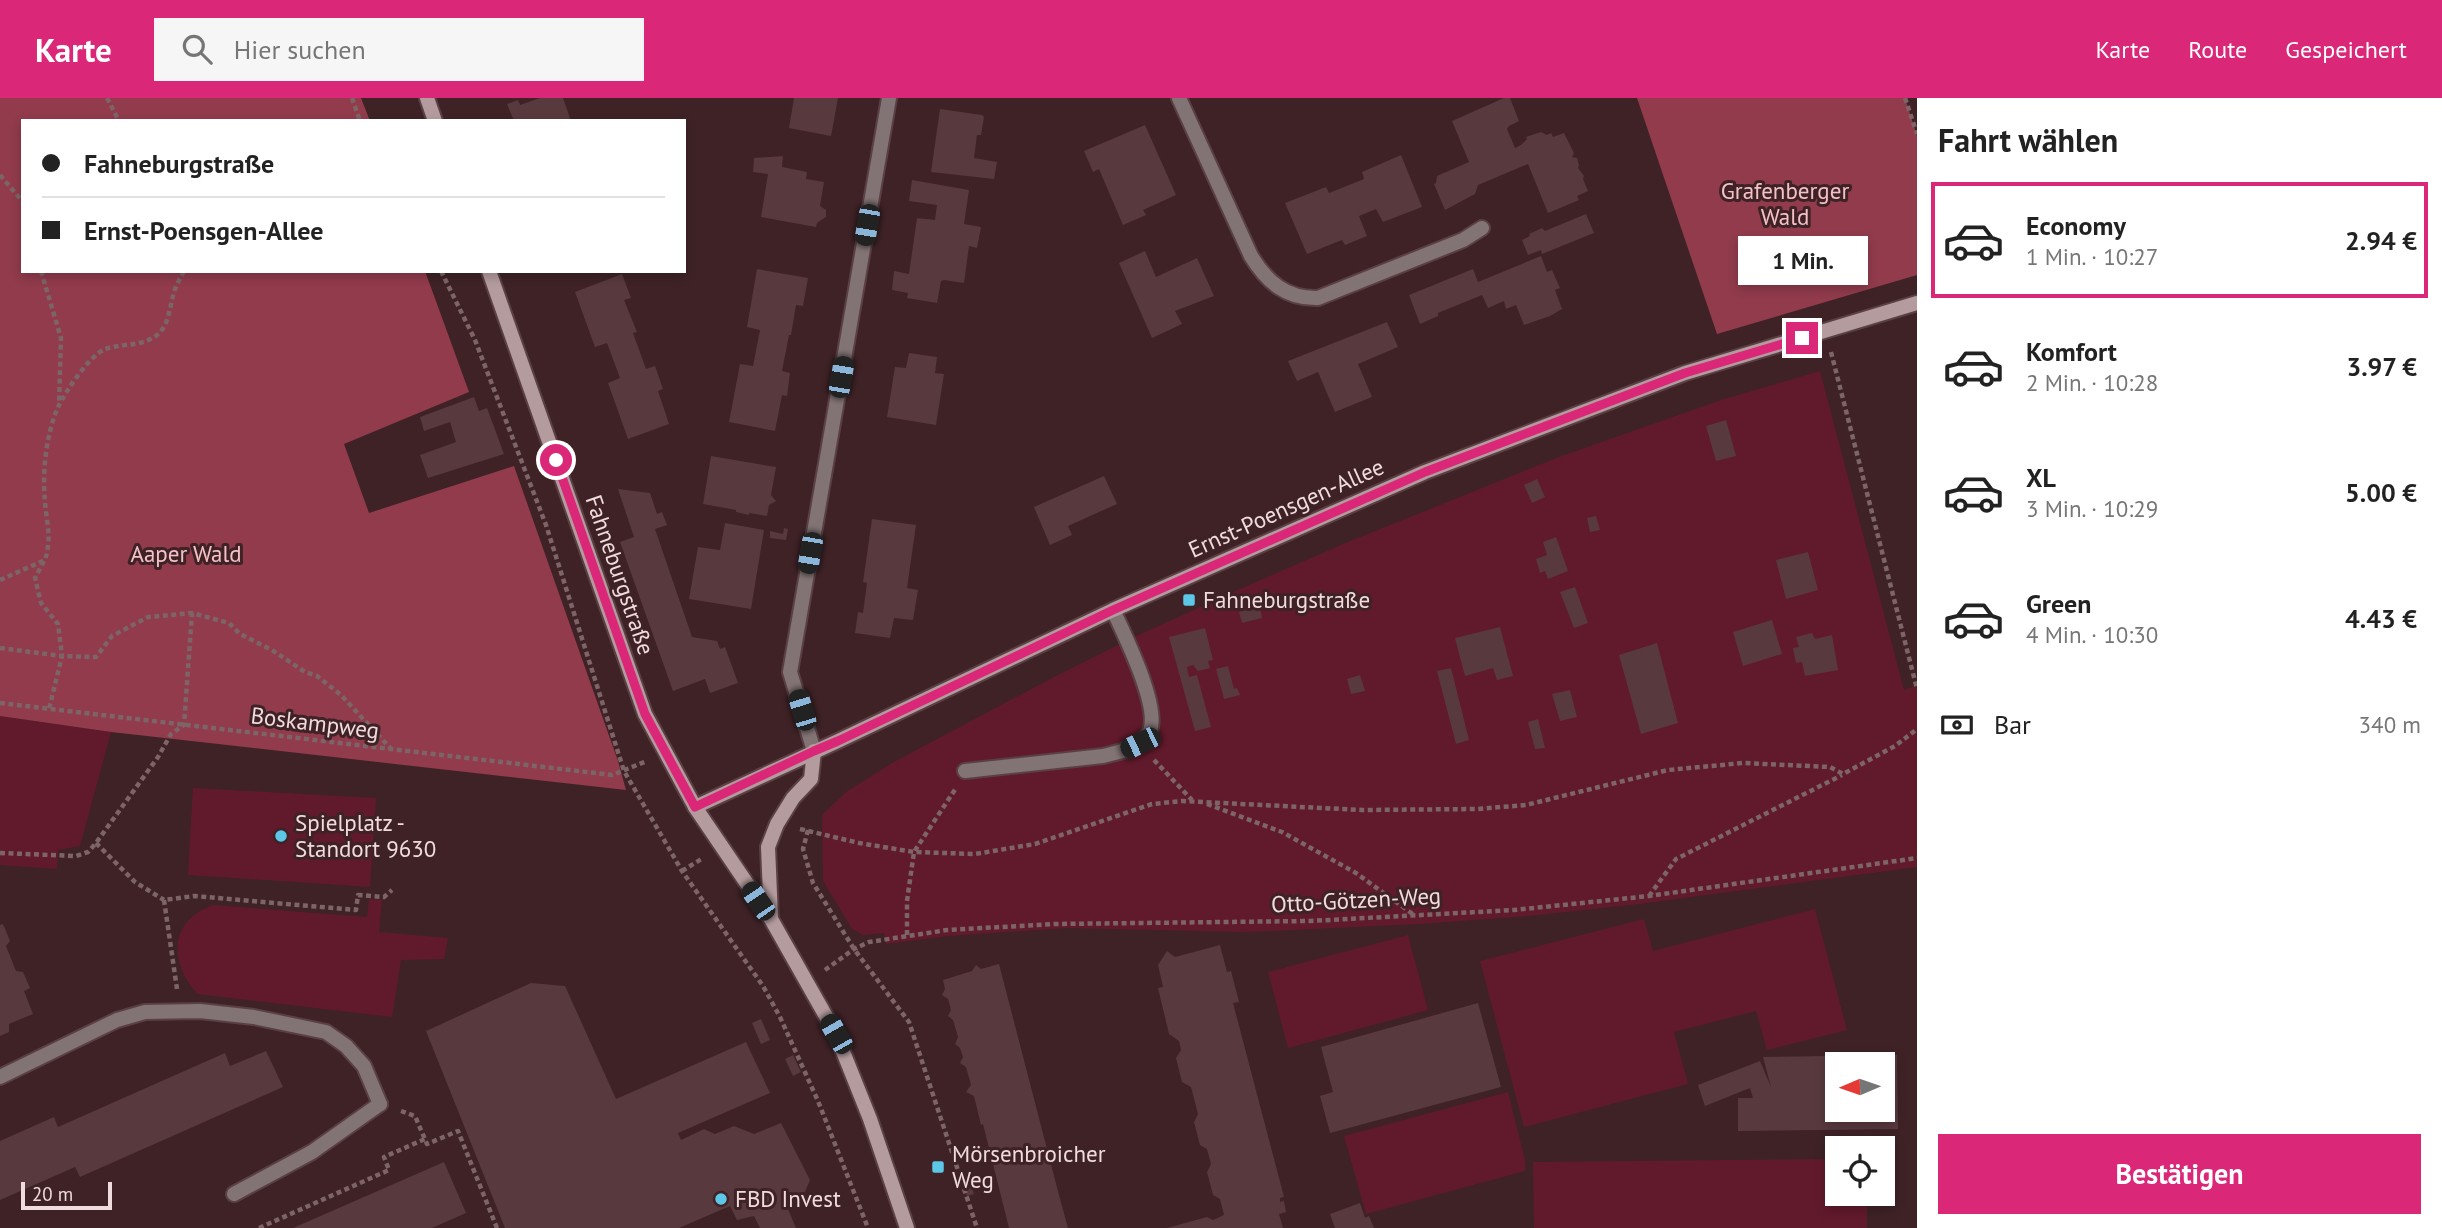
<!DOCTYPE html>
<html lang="de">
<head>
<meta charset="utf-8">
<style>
	body { margin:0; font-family:"PT Sans",sans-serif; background:#f6f6f6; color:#222; height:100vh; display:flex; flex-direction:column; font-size:26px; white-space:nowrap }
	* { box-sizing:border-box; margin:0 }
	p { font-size:23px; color:#767676 }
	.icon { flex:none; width:38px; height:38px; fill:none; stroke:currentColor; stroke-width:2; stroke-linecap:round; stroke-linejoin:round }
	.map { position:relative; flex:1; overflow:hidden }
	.sheet { display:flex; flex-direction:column; background:#fff; width:525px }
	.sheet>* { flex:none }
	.guide { position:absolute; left:21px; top:21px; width:665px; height:154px; border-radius:0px; box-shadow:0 4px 10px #0003; display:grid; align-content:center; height:154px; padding:0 21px; background:#fff }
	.needle { width:46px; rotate:268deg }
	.buttons { position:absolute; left:1825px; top:954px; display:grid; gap:14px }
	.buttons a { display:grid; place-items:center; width:70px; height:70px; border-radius:0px; background:#fff; box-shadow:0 4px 10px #0003; font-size:35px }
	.scale { position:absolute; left:21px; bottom:18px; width:91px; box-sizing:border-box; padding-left:7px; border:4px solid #f0dcdf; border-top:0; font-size:19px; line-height:24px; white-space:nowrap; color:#f0dcdf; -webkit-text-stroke:5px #3e2226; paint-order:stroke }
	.end { position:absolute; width:32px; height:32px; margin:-16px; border:9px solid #db2777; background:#fff; box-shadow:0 0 0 4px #fff }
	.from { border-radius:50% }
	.bubble { position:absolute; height:49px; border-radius:0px; background:#fff; box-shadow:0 4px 10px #0003; font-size:23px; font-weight:800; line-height:49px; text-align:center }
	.car { position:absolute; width:21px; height:42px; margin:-21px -10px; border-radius:9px; box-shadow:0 0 5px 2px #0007; background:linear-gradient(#222 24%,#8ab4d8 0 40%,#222 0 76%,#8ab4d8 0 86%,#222 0) }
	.guide b { display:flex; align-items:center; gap:24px; height:66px; font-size:26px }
	.guide b+b { border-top:2px solid #e0e0e0 }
	.guide i { width:18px; height:18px; background:#222 }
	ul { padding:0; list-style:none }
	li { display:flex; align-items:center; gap:21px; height:116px; margin:0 14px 10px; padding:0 7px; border:4px solid transparent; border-radius:0px }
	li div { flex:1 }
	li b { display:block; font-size:26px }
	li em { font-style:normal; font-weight:800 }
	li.active { border-color:#db2777 }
	li>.icon { width:63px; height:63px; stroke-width:1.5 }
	h2 { padding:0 21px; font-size:32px; line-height:84px }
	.pay { display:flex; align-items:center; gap:18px; height:77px; padding:0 21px; font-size:26px }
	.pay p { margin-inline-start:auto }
	.button { display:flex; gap:14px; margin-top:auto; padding:14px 21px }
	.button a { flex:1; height:80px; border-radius:0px; background:#db2777; color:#fff; font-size:28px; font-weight:800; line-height:80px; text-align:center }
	header { display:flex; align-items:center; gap:42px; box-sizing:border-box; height:98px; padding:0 35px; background:#db2777; color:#fff }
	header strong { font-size:33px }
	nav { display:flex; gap:38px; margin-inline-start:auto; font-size:24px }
	.search { width:490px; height:63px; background:#f6f6f6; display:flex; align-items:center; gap:18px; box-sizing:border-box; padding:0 24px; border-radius:0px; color:#767676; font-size:26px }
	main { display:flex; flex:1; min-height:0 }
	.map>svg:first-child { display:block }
</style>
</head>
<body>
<header>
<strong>Karte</strong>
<div class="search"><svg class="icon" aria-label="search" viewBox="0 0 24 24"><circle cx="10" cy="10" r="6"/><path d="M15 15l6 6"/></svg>Hier suchen</div>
<nav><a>Karte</a><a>Route</a><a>Gespeichert</a></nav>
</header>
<main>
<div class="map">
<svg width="1917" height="1130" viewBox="0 0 1917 1130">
	<rect width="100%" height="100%" fill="#3e2226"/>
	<g fill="#611a2b">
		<polygon points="1820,273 1904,592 1917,587 1917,769 1639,806 1529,818 1419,826 1246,834 1068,830 948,838 886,846 884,835 863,837 852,831 823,783 822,717 846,694 892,665 1054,579 1130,541 1231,495 1343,446 1559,359 1721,302"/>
		<polygon points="0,618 111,634 80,748 58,752 57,771 0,767"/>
		<polygon points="193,690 376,700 370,789 188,777"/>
		<path d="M369 801 382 802 379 834 448 840 444 861 401 862 392 919 197 896C192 889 185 881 182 872 170 841 183 818 213 807L367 819Z"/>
		<polygon points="1815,811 1847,932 1767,952 1756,913 1674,934 1688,986 1524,1029 1480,863 1644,821 1653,853"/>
		<polygon points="1408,837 1428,912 1288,950 1268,874"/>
		<polygon points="1508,994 1525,1062 1525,1073 1366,1116 1344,1038"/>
		<polygon points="1837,1061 1838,1096 1867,1096 1867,1130 1534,1130 1533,1064"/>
	</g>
	<g fill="#913b4c">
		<polygon points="0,0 361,0 370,23 23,23 23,173 425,173 469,294 344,346 369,415 514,368 618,663 626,692 111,634 0,618"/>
		<polygon points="1637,0 1905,0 1917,38 1917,177 1717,236"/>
	</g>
	<g fill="#58393e" fill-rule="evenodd">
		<polygon points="540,0 563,0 571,23 514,23 507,6 518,2 520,7"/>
		<polygon points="794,0 838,0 831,38 789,30"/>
		<polygon points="1504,0 1510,0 1519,23 1509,28 1507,31 1515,50 1521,47 1527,41 1526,39 1541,34 1547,37 1551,35 1553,39 1564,35 1574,55 1572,59 1577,60 1579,67 1578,70 1584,78 1583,81 1588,93 1577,98 1579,102 1548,115 1528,66 1478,87 1475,96 1445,112 1434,86 1436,85 1437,78 1469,64 1452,23"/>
		<polygon points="940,11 982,17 984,19 981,37 977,37 974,60 997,64 994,81 931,74"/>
		<polygon points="1145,27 1176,97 1143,112 1146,117 1123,127 1099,71 1093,74 1084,53"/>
		<polygon points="1401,57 1422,109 1383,124 1376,111 1359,118 1367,138 1345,147 1342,142 1307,156 1285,105 1326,89 1329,95 1364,81 1362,74"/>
		<polygon points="783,58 782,69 807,74 806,81 824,84 820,108 826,112 826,119 817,125 816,129 761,119 768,76 753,74 754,60"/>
		<polygon points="912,82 969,92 964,126 981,129 977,150 969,148 964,185 944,182 941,183 937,205 907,200 908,195 892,192 894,173 909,176 917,120 935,122 937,107 909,103"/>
		<polygon points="1586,116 1594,135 1542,156 1541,152 1528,157 1522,142 1530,138 1529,136 1542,130 1545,133"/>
		<polygon points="1145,153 1156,179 1197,160 1214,198 1175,213 1182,226 1152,240 1119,165"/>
		<polygon points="1541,158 1547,174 1552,172 1560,190 1555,192 1562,211 1550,218 1524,227 1516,207 1506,211 1504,203 1488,210 1482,197 1438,215 1438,218 1420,226 1409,197 1473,171 1478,184"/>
		<polygon points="757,171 808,180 803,208 796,207 791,237 789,237 782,273 790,275 787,298 782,297 775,333 729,324 740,266 753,268 760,232 747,229"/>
		<polygon points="622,176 631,200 624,202 637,234 633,235 646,271 655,268 663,291 658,293 669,326 628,341 608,285 620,280 607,245 595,249 575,194"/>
		<polygon points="1387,224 1398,249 1358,266 1372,299 1335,314 1318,274 1297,283 1288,263"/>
		<polygon points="909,255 937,259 935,275 944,276 936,327 887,319 895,269 906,270"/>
		<polygon points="474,299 479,313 487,310 504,356 428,380 420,357 456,344 450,324 424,333 420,319"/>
		<polygon points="1726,322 1736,358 1716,363 1706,328"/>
		<polygon points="711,358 776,369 771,397 776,403 769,407 767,418 749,415 749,417 736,414 736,412 703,406"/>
		<polygon points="1104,378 1117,406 1068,428 1072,437 1050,447 1034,409"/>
		<polygon points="1537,381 1545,399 1532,405 1524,387"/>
		<polygon points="618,391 650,395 657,416 662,414 667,427 655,431 692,539 717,543 720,551 725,549 738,585 710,595 705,581 673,593 620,444 634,439"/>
		<polygon points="1596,418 1600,432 1590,434 1587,420"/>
		<polygon points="872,421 916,427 907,490 918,492 913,522 894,520 890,540 855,535 858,514 863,515 867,485 863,484"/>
		<polygon points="725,425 764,432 751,511 689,501 698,449 720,452"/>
		<polygon points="784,430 788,431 786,442 770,440 770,433 783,436"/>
		<polygon points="1556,439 1568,473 1548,481 1545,473 1540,475 1536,461 1547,457 1543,444"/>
		<polygon points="1808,454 1818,492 1786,501 1776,462"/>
		<polygon points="1575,489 1588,525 1574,530 1560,494"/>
		<polygon points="1260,509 1262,520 1242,525 1239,514"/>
		<polygon points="1772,522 1782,556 1743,568 1733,534"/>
		<polygon points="1500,529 1513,578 1497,582 1493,570 1465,578 1455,540"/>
		<polygon points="1205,530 1213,562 1208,563 1210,570 1198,573 1193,567 1187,569 1189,579 1197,577 1211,629 1195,633 1169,539"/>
		<polygon points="1812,535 1815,541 1832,537 1838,572 1805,578 1802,564 1796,565 1793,550 1799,549 1796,539"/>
		<polygon points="1657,545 1678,625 1641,636 1619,557"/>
		<polygon points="1228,568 1234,591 1237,590 1240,597 1224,601 1216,571"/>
		<polygon points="1451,570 1469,642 1456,646 1437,573"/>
		<polygon points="1360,577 1365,593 1351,596 1347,581"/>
		<polygon points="1570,592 1577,619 1560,623 1552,596"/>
		<polygon points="1538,621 1545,650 1535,651 1528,624"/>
		<polygon points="3,826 10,843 6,848 16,873 23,874 30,890 24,893 33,916 9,926 9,934 0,938 0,827"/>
		<polygon points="1220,847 1227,874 1231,873 1239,904 1233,905 1284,1099 1280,1100 1280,1104 1284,1103 1286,1114 1279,1116 1283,1130 1167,1130 1207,1119 1213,1122 1224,1117 1220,1101 1213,1097 1207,1074 1211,1066 1207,1051 1200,1047 1194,1024 1198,1016 1191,989 1182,984 1176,960 1181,952 1179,943 1169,936 1158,890 1163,889 1158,867 1167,853 1175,859"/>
		<polygon points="999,866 1060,1101 1068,1130 1009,1130 983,1026 981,1027 974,998 966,994 971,987 966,969 960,965 963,959 960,950 955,946 958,939 953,922 948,918 951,912 948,901 942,897 945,891 943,882 972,873 976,867 981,871"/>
		<polygon points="531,885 565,888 616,1001 746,944 770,995 678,1035 681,1042 704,1031 715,1036 734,1028 754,1036 781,1025 810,1082 804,1096 785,1104 796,1130 760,1130 754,1118 737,1122 730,1108 679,1130 505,1130 426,933"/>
		<polygon points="1478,905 1501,989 1330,1035 1320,998 1333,994 1321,949"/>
		<polygon points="761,921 770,942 761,946 752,925"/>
		<polygon points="266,953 283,989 80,1079 75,1069 0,1102 0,1043 54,1019 58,1029 225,955 230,968"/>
		<polygon points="793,957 801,974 793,978 785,961"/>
		<path d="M1897 957 1898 1031 1738 1033V1000H1753L1750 990 1705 1008 1698 987 1760 963 1771 989 1763 959ZM1838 966H1883V1012H1838Z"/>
		<polygon points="444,1064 466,1115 432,1130 293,1130"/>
		<polygon points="968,1078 974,1096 967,1098 961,1080"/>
		<polygon points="1360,1105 1365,1120 1369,1118 1374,1130 1335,1130 1330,1116"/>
	</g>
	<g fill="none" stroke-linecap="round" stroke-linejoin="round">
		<g stroke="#5a4044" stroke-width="18">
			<g id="lane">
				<path d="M965 673 1103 658C1119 654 1143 650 1150 633 1160 608 1124 536 1113 512"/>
				<polyline points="234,1096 312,1054 380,1006"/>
			</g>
		</g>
		<g stroke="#5a4044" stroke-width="18">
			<g id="street">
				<path d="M1179 0 1251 158C1267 184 1286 201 1318 200L1463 142 1482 130"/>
				<polyline points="814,653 790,574 889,0"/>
				<polyline points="0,979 117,922 145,914 200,913 254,919 326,934 346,948 364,968 380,1006"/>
			</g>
		</g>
		<g stroke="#5a4044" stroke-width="18">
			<g id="secondary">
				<polyline points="427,0 435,23"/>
				<polyline points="489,173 645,616 695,709 771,821 836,936 870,1021 907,1130"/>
				<polyline points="695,709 838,643 1113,512 1425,374 1685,275 1917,205"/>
				<polyline points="771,820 768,749 777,726 793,700 811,681 814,653"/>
			</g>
		</g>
		<g stroke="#7d6467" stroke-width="4.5" stroke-dasharray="5 3.5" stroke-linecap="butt">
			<polyline points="107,0 119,23"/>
			<polyline points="352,0 360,23"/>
			<polyline points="1905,0 1917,36"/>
			<polyline points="0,77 23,104"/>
			<polyline points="41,173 61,240 59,306"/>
			<polyline points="441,173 475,242 546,427 624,673 682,773 763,888 780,919 818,1003 868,1130"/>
			<polyline points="1831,254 1917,591"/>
			<polyline points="44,463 35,480 41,505 58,526 62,558 49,611"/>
			<path d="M0 482 45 462C52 439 47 428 45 404 42 374 46 337 58 309 66 293 89 258 105 251 122 245 142 249 157 237 169 227 169 212 173 198 175 189 180 181 184 173"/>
			<polyline points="0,550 62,558 96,559 112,538 148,519 192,515 229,525 240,536 272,552 305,574 317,578 341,597 392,652"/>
			<polyline points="0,605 612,677 647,663"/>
			<polyline points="1154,662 1192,702"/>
			<polyline points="1207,706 1282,734 1356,775 1414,817"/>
			<polyline points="800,731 859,745 914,754 975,756 1035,746 1152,706 1182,703 1362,712 1477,711 1526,707 1668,672 1743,665 1830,669 1843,676 1895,648 1917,631"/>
			<polyline points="808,732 803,751 813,785 854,851 909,924 977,1130"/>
			<polyline points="96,745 135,784 164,802"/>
			<polyline points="0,755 76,758 88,754 96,745 158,659 171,636 184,627 192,515"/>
			<polyline points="682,773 703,760"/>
			<polyline points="1649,798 1676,761 1842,677"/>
			<polyline points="907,837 907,803 914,754 956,690"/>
			<polyline points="825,872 854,851 869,844 947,832 1055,826 1310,823 1514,812 1649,798 1917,760"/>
			<polyline points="177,891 164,802 194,798 356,812 358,797 384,799 392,792"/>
			<polyline points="401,1013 415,1018 427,1046 458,1033 497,1130"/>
			<polyline points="259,1130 389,1072 384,1059 425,1041"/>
		</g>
		<use href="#lane" stroke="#827374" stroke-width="14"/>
		<use href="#street" stroke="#827374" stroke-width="14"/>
		<use href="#secondary" stroke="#b49b9e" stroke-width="14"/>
	</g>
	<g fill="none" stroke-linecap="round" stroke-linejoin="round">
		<polyline stroke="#db2777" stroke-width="9" points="556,362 645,616 695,709 814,653 838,643 1113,512 1425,374 1685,275 1802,240"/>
	</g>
	<g fill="#5cc7e7" stroke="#3e2226" stroke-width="2.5">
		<rect x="1182" y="495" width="14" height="14" rx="3.5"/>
		<circle cx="281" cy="738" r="7"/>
		<rect x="931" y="1062" width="14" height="14" rx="3.5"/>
		<circle cx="721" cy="1101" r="7"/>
	</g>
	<g text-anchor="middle" stroke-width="6" stroke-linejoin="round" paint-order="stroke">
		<g font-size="23" fill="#f4c1c7" stroke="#3e2226">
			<text x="1785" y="101">Grafenberger<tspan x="1785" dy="26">Wald</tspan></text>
			<text x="186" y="464">Aaper Wald</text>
		</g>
		<g font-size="23" fill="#f0dcdf" stroke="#3e2226">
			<text transform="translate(1286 410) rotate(-24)" y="8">Ernst-Poensgen-Allee</text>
			<text transform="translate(620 477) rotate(71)" y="8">Fahneburgstraße</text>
			<text transform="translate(315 625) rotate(7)" y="8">Boskampweg</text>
			<text transform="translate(1356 802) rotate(-3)" y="8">Otto-Götzen-Weg</text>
		</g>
		<g font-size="23" fill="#f0dcdf" stroke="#3e2226" text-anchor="start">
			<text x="1203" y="510">Fahneburgstraße</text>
			<text x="295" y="733">Spielplatz -<tspan x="295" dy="26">Standort 9630</tspan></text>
			<text x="952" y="1064">Mörsenbroicher<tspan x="952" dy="26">Weg</tspan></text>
			<text x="735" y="1109">FBD Invest</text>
		</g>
	</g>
</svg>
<div class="buttons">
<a><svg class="needle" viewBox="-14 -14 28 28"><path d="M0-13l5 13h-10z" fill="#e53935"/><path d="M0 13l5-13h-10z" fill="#767676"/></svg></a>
<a><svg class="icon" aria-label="locate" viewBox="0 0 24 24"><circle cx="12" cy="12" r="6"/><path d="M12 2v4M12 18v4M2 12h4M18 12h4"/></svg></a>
</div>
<div class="scale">20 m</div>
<i class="end from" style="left:556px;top:362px"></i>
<i class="end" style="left:1802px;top:240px"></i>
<div class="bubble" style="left:1738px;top:138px;width:130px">1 Min.</div>
<i class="car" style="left:867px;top:127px;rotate:190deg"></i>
<i class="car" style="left:841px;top:279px;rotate:10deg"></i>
<i class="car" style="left:810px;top:455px;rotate:190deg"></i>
<i class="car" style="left:802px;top:612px;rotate:343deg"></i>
<i class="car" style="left:1140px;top:645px;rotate:244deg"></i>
<i class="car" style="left:758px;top:803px;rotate:326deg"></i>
<i class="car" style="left:836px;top:936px;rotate:330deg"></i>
<div class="guide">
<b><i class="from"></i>Fahneburgstraße</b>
<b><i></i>Ernst-Poensgen-Allee</b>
</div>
</div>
<section class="sheet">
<h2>Fahrt wählen</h2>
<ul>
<li class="active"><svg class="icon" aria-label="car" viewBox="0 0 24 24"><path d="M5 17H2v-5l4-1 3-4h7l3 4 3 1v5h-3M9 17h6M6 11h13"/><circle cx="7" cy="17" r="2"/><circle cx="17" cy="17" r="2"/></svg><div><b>Economy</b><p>1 Min. · 10:27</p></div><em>2.94 €</em></li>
<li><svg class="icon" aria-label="car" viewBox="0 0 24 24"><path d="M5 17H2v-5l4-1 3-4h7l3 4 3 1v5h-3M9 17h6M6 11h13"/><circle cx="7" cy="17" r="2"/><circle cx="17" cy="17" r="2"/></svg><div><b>Komfort</b><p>2 Min. · 10:28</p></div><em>3.97 €</em></li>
<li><svg class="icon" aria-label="car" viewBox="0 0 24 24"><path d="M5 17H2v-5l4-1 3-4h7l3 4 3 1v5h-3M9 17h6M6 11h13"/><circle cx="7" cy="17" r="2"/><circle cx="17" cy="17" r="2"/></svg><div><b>XL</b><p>3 Min. · 10:29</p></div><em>5.00 €</em></li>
<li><svg class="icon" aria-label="car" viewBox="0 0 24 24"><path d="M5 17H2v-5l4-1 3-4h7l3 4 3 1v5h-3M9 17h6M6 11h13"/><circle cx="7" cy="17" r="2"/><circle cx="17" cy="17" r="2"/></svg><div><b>Green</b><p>4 Min. · 10:30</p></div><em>4.43 €</em></li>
</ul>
<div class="pay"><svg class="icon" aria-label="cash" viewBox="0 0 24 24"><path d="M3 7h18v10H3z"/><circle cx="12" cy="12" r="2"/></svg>Bar<p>340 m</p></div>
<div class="button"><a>Bestätigen</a></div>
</section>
</main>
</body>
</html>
